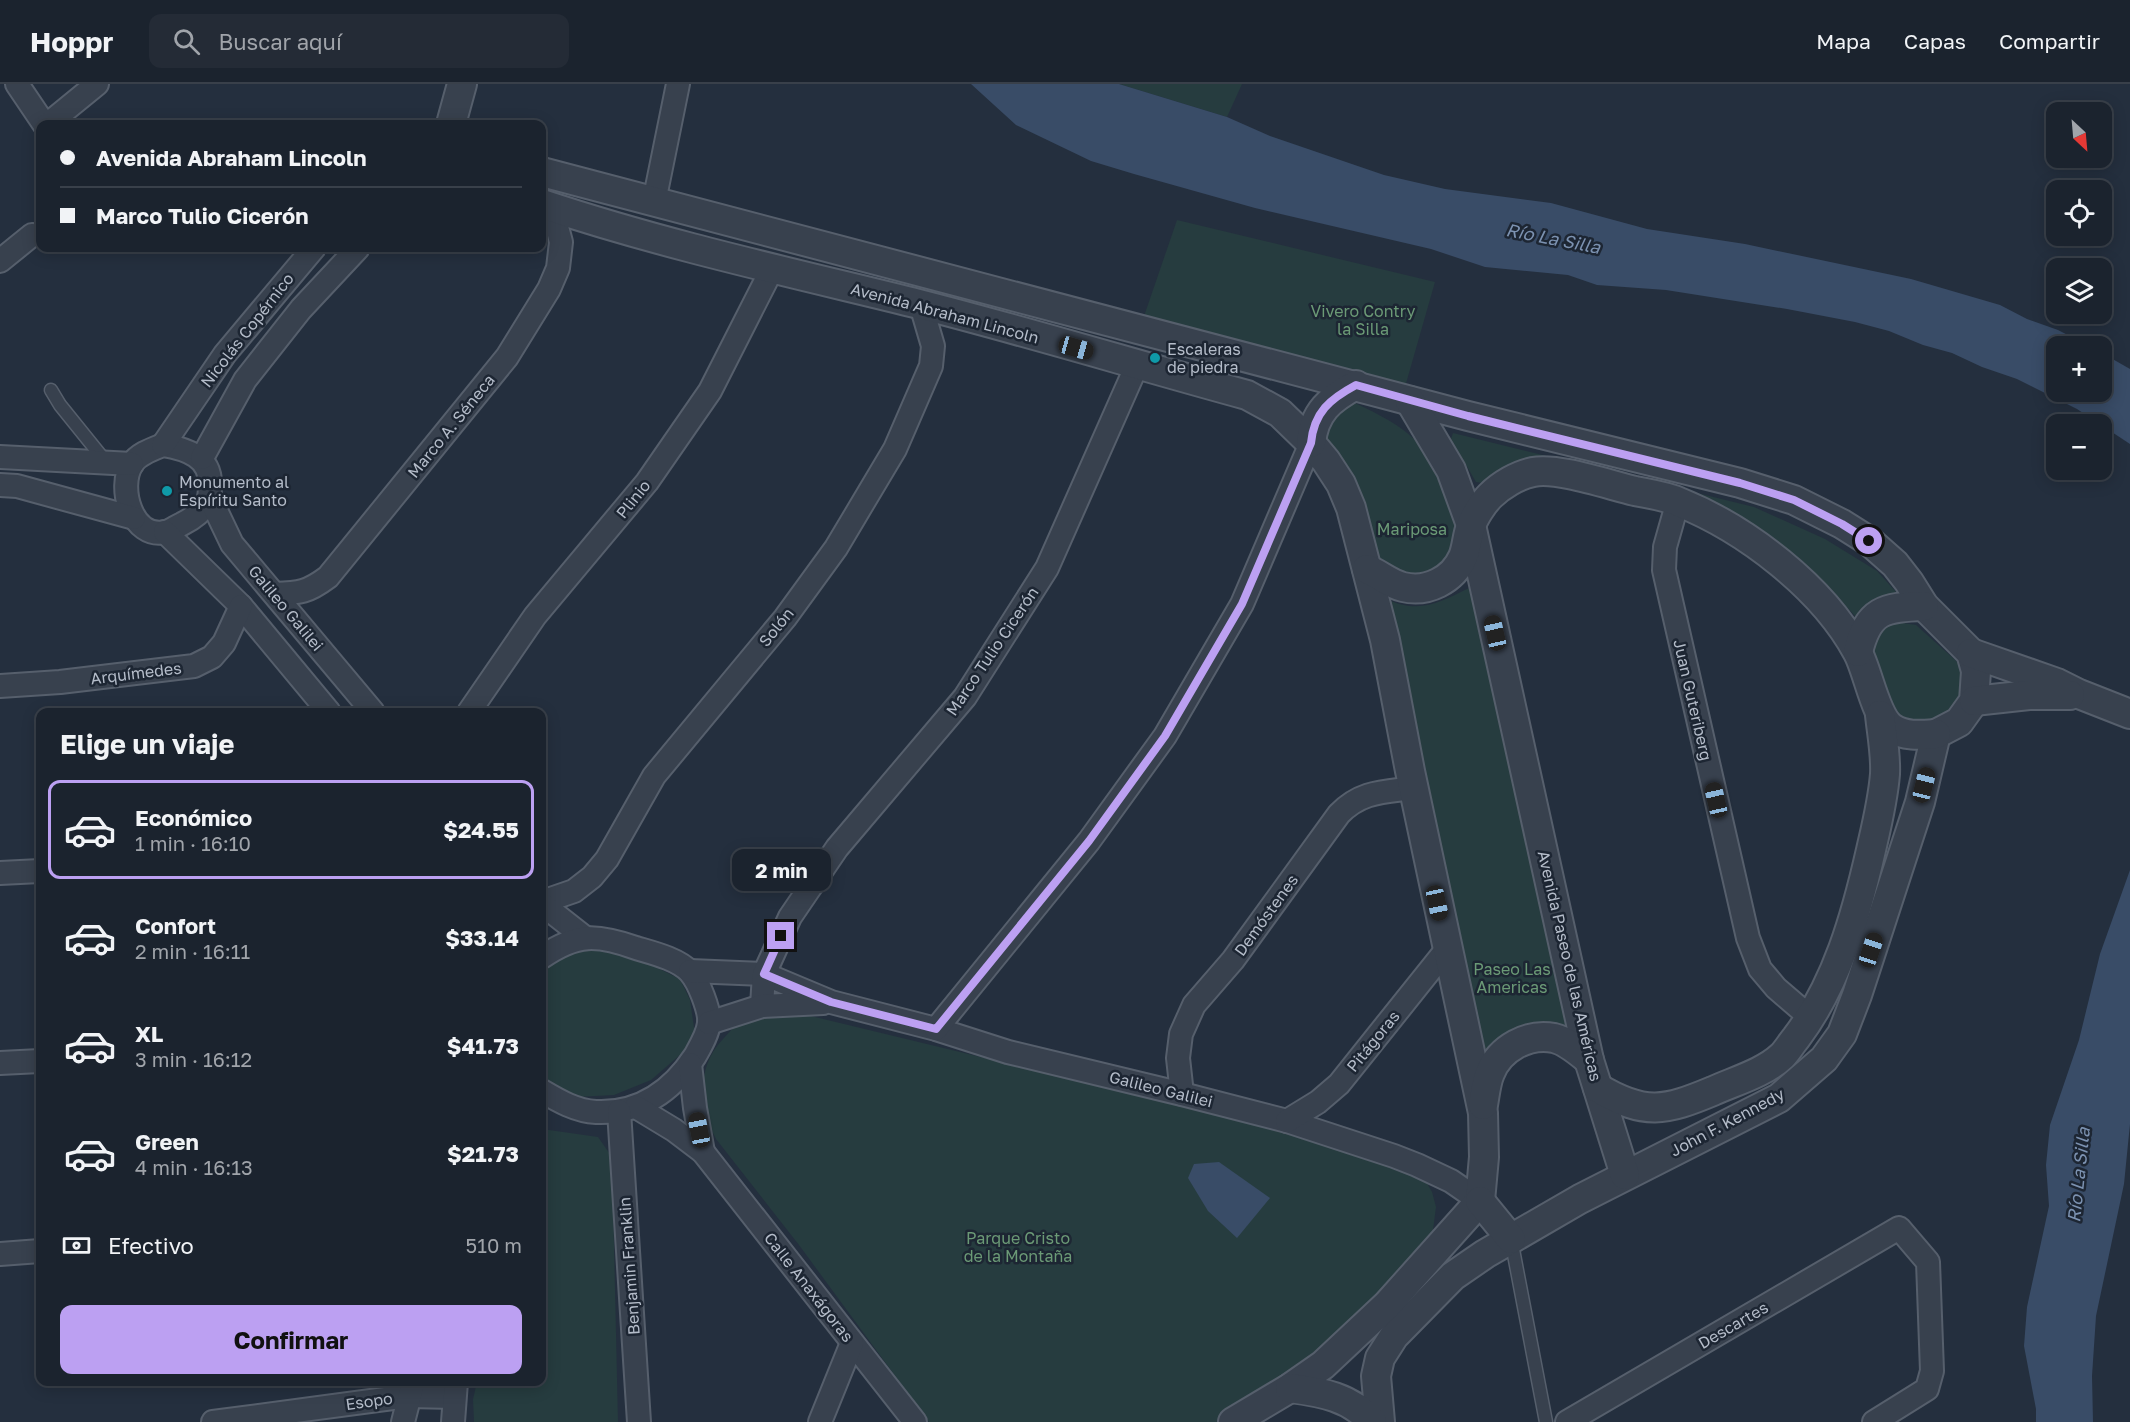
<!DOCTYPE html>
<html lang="es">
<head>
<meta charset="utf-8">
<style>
	body { margin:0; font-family:"Golos Text",sans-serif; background:#242b36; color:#f1f3f6; height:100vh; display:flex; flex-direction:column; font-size:22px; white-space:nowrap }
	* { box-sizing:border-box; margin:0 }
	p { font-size:20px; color:#a0a4aa }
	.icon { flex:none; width:33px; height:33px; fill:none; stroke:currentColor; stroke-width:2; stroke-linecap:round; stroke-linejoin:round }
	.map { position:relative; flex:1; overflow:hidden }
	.details { position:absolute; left:36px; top:624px; width:510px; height:678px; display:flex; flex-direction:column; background:#1b232e; border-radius:12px; box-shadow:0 3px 15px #0003,0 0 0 2px #39404a }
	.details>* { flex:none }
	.top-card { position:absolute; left:36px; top:36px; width:510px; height:132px; border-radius:12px; box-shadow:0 3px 15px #0003,0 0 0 2px #39404a; display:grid; align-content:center; height:132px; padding:0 24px; background:#1b232e }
	.needle { width:39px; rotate:154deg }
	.fabs { position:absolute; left:2046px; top:18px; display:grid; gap:12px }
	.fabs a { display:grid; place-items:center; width:66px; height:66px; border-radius:12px; background:#1b232e; box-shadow:0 3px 15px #0003,0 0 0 2px #39404a; font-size:30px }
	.end { position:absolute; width:27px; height:27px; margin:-14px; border:8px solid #bca0f2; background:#111; box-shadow:0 0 0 3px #111 }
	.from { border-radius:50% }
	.bubble { position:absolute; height:42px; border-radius:12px; background:#1b232e; box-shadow:0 3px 15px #0003,0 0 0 2px #39404a; font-size:20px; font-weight:700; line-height:42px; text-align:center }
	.car { position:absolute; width:18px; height:36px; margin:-18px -9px; border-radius:8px; box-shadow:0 0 4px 2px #0007; background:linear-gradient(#222 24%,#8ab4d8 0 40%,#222 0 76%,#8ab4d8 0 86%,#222 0) }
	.top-card b { display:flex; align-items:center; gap:21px; height:57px; font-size:22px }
	.top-card b+b { border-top:2px solid #39404a }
	.top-card i { width:15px; height:15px; background:#f1f3f6 }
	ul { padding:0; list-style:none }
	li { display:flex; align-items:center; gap:18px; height:99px; margin:0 12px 9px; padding:0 12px; border:3px solid transparent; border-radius:12px }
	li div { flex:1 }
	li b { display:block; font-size:22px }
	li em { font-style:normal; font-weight:700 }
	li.current { border-color:#bca0f2 }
	li>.icon { width:54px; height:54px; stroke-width:1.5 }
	h2 { padding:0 24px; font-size:27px; line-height:72px }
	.pay { display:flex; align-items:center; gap:15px; height:66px; padding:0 24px; font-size:22px }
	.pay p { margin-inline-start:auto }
	.cta { display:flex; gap:12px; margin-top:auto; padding:12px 24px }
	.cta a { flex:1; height:69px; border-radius:12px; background:#bca0f2; color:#111; font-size:24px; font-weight:700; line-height:69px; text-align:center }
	header { display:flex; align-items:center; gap:36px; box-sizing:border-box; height:84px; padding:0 30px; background:#1b232e; border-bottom:2px solid #39404a }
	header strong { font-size:28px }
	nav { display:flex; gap:33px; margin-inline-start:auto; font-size:21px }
	.search { width:420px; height:54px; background:#242b36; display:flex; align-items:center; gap:15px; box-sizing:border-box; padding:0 21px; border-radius:12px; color:#a0a4aa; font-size:22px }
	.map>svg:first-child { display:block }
</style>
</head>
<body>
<header>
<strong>Hoppr</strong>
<div class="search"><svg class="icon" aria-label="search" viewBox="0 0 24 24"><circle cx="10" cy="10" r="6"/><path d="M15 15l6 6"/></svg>Buscar aquí</div>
<nav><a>Mapa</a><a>Capas</a><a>Compartir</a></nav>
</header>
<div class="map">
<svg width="2130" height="1338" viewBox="0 0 2130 1338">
	<rect width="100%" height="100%" fill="#242f3e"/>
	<g fill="#263c3f">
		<polygon points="1119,0 1242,0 1227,33"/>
		<polygon points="1177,136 1435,198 1405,303 1142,238"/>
		<path d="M1355 319C1406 343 1433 361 1450 417 1452 425 1457 435 1457 444 1457 452 1454 462 1453 471L1421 498 1377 479 1324 361 1327 329 1338 321Z"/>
		<polygon points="1453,349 1754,423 1825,455 1877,487 1897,509 1856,533 1811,485 1751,441 1548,380 1483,399 1476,398 1451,355"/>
		<path d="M1469 504 1573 949 1481 977 1388 516C1421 530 1440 518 1469 504Z"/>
		<polygon points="1890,537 1916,541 1973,592 1958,628 1936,646 1896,644 1871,578 1874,555"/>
		<polygon points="583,864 637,874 680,895 690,916 696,957 651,996 614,1011 576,1013 542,997 542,884"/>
		<path d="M786 926 1383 1070 1423 1092 1432 1108 1436 1123 1433 1146 1422 1163 1324 1267 1217 1338H929L799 1161 716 1055C699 1023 696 983 723 955 727 951 731 945 736 942 751 935 770 931 786 926Z"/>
		<polygon points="542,1045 598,1053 612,1073 618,1338 474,1338 473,1315 477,1298 542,1298"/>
	</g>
	<g fill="#394c67">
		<polygon points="971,0 1119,0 1227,33 1270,52 1384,91 1445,105 1551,119 1647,145 1745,160 1911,195 2000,221 2027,235 2058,246 2089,262 2056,262 2056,308 2102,308 2102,269 2130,285 2130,360 2077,325 2017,295 1982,283 1952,269 1923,261 1889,247 1855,238 1787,225 1666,206 1597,201 1568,191 1485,183 1431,165 1255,124 1134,90 1091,77 1016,41"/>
		<polygon points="2130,786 2130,1040 2124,1100 2096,1232 2092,1292 2093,1338 2036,1338 2036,1325 2024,1262 2027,1223 2049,1122 2046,1081 2050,1041 2079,956 2100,870"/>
		<polygon points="1219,1078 1270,1114 1237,1154 1208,1127 1188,1094 1194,1080"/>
	</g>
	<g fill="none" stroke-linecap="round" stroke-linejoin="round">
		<g stroke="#565f6c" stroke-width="15">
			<g id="service">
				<polyline points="51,306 60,321 106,378"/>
				<polyline points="1511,1155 1546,1338"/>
			</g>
		</g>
		<g stroke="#565f6c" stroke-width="26">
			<g id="minor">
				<polyline points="17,0 44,40"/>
				<polyline points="48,40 97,0"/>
				<polyline points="654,118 678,0"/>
				<polyline points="0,177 32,151"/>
				<path d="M163 361C187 365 211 373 210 401 210 408 210 413 207 419 201 429 192 435 182 440 177 442 171 447 166 448 132 456 117 403 132 380 138 370 153 365 163 361Z"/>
				<polyline points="163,361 225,270 314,164"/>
				<polyline points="0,373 132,380"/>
				<polyline points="202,374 245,296 301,225 358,164"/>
				<polyline points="0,401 17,402 134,434"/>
				<polyline points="210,414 232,460 373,628"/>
				<polyline points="1678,417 1665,463 1664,486 1748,854 1760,885 1776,904 1811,934"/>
				<polyline points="165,448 241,522 329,628"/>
				<path d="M275 510C300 509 308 508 328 493L507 273 549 205 558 184 561 158 552 124"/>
				<polyline points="0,602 60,598 194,582 212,573 224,559 241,522"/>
				<polyline points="469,628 535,532 647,398 710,307 772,185"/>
				<polyline points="0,789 40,787"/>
				<polyline points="542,818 574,807 592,793 607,775 654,692 785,534 836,464 895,365 931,282 933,262 921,221"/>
				<polyline points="542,820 584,853"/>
				<path d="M542 873C577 849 597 850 636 864 653 869 678 875 690 888 696 895 700 904 703 912 706 920 710 931 709 939 708 950 700 963 695 972 672 1007 639 1030 596 1028 576 1027 559 1017 542 1007"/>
				<polyline points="690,887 764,890 831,918 936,945 1008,968 1182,1010 1287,1037 1394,1072 1417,1081 1451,1097 1480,1117"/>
				<polyline points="762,922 764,890 790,833 837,764 965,613 1047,484 1137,281"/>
				<polyline points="709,939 762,922 823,919"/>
				<polyline points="936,945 1089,757 1165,652 1242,520 1311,359"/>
				<polyline points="0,979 40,977"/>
				<polyline points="690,980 695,1024 703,1068"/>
				<path d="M1182 1010 1178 974 1181 950 1194 921 1233 876 1339 730C1361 707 1384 708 1413 704"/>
				<polyline points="636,1023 674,1046 703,1068 915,1338"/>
				<polyline points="619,1027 639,1338"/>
				<polyline points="1287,1037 1318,1018 1339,1000 1447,865"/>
				<polyline points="0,1170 40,1167"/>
				<polyline points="213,1338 408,1312 454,1313"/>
				<polyline points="403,1338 413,1299"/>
				<polyline points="453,1338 456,1298"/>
				<polyline points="820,1338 852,1259"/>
				<polyline points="1567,1338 1899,1144 1928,1178 1932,1287 1927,1305 1874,1338"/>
			</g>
		</g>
		<g stroke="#565f6c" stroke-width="32">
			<g id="tertiary">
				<polyline points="451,40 462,0"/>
				<polyline points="542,88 1468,332 1740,399 1794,416 1842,440 1869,457 1895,480 1909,498 1924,522 1971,569 1976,587 1974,617 1959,638 1936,650 1920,718 1857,911 1842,950 1824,975 1779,1014 1580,1115 1485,1170 1453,1192 1394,1252 1380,1274 1376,1292 1380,1338"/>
				<path d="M542 120C665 161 793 189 919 220 1029 248 1137 281 1247 311L1280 329 1311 359 1326 377 1341 400 1351 424 1385 556 1410 687 1483 1029 1484 1073 1480 1117 1387 1221 1323 1281 1290 1304 1233 1338"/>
				<polyline points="1410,317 1451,386 1471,441 1589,976 1625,1091"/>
				<path d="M1311 359C1314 328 1330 315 1356 301"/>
				<path d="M1367 485C1379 490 1390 500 1403 503 1427 509 1453 496 1463 473 1467 464 1467 452 1471 442 1474 433 1483 419 1490 412 1501 401 1518 391 1533 388 1558 383 1609 401 1635 407 1650 410 1666 412 1679 418 1746 445 1822 503 1857 567 1868 586 1875 633 1892 644 1905 653 1922 651 1936 650"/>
				<path d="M1858 568C1868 526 1884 523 1924 522"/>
				<polyline points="1971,569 2057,599 2079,610 2130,630"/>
				<polyline points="1974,617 2029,611 2070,611"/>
				<path d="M1598 1004C1645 1032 1665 1027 1713 1007 1735 997 1764 989 1782 972 1787 967 1791 960 1796 954 1837 900 1856 832 1871 766 1877 740 1883 716 1885 690 1886 671 1882 650 1880 631"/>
				<path d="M1483 1021C1485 1010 1486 998 1490 989 1500 964 1528 949 1554 954 1567 957 1579 968 1589 976"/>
				<polyline points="1480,1117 1511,1155"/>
				<path d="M1290 1304C1321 1308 1351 1313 1372 1338"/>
			</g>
		</g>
		<use href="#service" stroke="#38414e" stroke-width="12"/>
		<use href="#minor" stroke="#38414e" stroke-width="22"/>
		<use href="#tertiary" stroke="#38414e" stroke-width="28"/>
	</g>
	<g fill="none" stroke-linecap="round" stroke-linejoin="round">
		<path stroke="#bca0f2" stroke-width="8" d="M781 852 764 890 831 918 936 945 1089 757 1165 652 1242 520 1311 359C1314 328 1330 315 1356 301L1468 332 1740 399 1794 416 1842 440 1869 457"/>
	</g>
	<g fill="#0f9aa8" stroke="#1d2633" stroke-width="2">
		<circle cx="1155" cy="274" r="6"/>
		<circle cx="167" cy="407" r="6"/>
	</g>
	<g text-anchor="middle" stroke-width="5" stroke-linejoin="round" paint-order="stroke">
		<g font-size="16" fill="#6b9a76" stroke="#1d2633">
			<text x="1363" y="233">Vivero Contry<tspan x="1363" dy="18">la Silla</tspan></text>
			<text x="1412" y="451">Mariposa</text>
			<text x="1512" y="891">Paseo Las<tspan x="1512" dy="18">Americas</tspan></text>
			<text x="1018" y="1160">Parque Cristo<tspan x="1018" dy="18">de la Montaña</tspan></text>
		</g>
		<g font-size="16" fill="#b4bcc9" stroke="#1d2633">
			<text transform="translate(945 229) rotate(15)" y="6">Avenida Abraham Lincoln</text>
			<text transform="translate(247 246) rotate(-52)" y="6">Nicolás Copérnico</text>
			<text transform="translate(451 342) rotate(-51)" y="6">Marco A. Séneca</text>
			<text transform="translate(633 415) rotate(-51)" y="6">Plinio</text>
			<text transform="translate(286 524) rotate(50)" y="6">Galileo Galilei</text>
			<text transform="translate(776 543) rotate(-51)" y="6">Solón</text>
			<text transform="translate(992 567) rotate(-56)" y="6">Marco Tulio Cicerón</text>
			<text transform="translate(136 589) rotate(-7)" y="6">Arquímedes</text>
			<text transform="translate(1693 616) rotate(77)" y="6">Juan Guteriberg</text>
			<text transform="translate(1266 831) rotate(-54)" y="6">Demóstenes</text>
			<text transform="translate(1570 882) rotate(77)" y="6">Avenida Paseo de las Américas</text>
			<text transform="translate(1373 957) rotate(-51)" y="6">Pitágoras</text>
			<text transform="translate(1161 1005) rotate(14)" y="6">Galileo Galilei</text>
			<text transform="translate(1727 1038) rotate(-28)" y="6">John F. Kennedy</text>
			<text transform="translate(629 1182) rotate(-94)" y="6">Benjamin Franklin</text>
			<text transform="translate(809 1203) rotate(52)" y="6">Calle Anaxágoras</text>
			<text transform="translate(1733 1241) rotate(-30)" y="6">Descartes</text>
			<text transform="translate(369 1317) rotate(-8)" y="6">Esopo</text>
		</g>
		<g font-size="16" fill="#b4bcc9" stroke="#1d2633" text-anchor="start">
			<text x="1167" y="271">Escaleras<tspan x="1167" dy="18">de piedra</tspan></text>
			<text x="179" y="404">Monumento al<tspan x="179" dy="18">Espíritu Santo</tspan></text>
		</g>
		<g font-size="18" font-style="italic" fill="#7c92b1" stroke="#1d2633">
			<text transform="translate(1553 155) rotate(11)" y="6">Río La Silla</text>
			<text transform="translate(2079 1091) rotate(-84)" y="6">Río La Silla</text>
		</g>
	</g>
</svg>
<div class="fabs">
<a><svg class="needle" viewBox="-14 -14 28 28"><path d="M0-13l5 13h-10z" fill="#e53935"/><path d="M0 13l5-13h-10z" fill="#a0a4aa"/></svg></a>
<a><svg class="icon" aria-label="locate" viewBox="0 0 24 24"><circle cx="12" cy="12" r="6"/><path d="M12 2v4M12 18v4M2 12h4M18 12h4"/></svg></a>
<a><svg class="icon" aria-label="layers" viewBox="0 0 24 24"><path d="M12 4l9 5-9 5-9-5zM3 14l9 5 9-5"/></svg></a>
<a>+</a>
<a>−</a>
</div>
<i class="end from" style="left:1869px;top:457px"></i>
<i class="end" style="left:781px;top:852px"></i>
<div class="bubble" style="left:732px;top:765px;width:99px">2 min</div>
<i class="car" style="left:1076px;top:264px;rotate:106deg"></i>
<i class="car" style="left:1495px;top:549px;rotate:347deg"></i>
<i class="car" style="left:1924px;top:701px;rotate:14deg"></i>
<i class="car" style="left:1716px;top:716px;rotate:347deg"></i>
<i class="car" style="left:1437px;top:819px;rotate:168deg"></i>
<i class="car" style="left:1871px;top:866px;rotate:18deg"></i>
<i class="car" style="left:699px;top:1046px;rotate:349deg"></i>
<div class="top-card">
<b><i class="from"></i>Avenida Abraham Lincoln</b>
<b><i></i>Marco Tulio Cicerón</b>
</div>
<section class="details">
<h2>Elige un viaje</h2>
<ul>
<li class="current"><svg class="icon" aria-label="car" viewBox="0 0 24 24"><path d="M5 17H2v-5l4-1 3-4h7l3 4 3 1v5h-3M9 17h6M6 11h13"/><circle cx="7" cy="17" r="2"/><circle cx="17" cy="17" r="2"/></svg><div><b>Económico</b><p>1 min · 16:10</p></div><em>$24.55</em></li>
<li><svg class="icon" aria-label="car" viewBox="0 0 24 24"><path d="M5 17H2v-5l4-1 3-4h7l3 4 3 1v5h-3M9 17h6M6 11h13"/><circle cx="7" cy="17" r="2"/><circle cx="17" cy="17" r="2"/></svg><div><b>Confort</b><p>2 min · 16:11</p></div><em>$33.14</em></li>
<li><svg class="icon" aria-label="car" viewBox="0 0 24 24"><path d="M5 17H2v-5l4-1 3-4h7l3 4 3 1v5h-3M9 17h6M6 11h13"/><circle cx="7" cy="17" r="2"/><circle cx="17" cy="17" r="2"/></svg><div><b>XL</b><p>3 min · 16:12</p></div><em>$41.73</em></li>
<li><svg class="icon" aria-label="car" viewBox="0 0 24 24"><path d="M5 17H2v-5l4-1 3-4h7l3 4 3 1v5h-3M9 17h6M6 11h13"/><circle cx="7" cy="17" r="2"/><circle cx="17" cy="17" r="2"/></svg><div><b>Green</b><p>4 min · 16:13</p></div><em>$21.73</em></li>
</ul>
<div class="pay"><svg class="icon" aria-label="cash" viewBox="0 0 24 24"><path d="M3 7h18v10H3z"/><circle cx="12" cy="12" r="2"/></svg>Efectivo<p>510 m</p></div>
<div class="cta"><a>Confirmar</a></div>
</section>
</div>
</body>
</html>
